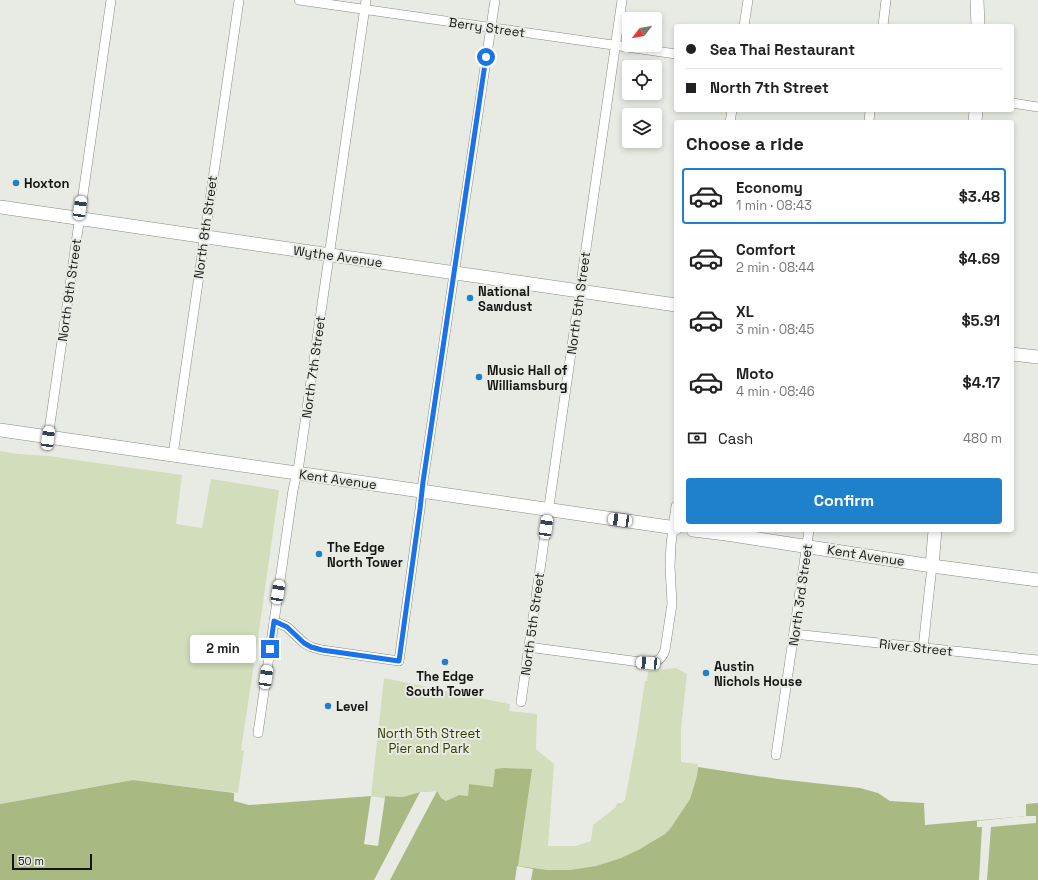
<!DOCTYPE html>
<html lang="en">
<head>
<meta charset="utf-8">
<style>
	body { margin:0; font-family:"Space Grotesk",sans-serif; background:#f2f2f2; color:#222; height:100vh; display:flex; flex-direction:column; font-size:15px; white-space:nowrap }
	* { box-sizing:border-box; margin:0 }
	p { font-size:13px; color:#767676 }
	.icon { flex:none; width:22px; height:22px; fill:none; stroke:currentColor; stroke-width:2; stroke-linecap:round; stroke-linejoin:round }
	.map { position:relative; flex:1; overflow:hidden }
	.drawer { position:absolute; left:674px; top:120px; width:340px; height:412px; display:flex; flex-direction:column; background:#fff; border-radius:4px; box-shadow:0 2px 6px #0003 }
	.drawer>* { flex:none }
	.hud { position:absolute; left:674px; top:24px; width:340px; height:88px; border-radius:4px; box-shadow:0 2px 6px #0003; display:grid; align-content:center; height:88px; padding:0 12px; background:#fff }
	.needle { width:26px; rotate:239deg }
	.buttons { position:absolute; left:622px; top:12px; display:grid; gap:8px }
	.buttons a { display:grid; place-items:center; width:40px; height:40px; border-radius:4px; background:#fff; box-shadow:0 2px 6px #0003; font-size:20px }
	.scale { position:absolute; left:12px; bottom:10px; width:80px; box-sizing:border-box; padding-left:4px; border:2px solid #151614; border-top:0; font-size:11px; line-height:14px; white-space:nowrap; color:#151614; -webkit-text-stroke:3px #e8ebe4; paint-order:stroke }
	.end { position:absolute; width:18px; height:18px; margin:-9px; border:5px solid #1a73e8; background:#fff; box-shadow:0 0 0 2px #fff }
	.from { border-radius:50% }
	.bubble { position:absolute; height:28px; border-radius:4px; background:#fff; box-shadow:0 2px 6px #0003; font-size:13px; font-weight:700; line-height:28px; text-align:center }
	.car { position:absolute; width:12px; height:24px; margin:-12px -6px; border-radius:5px; box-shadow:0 0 3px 1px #0007; background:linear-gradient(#fff 24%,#345 0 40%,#fff 0 76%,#345 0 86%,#fff 0) }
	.hud b { display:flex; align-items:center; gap:14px; height:38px; font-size:15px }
	.hud b+b { border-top:1px solid #e0e0e0 }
	.hud i { width:10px; height:10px; background:#222 }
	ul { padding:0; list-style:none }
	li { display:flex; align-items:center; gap:12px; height:56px; margin:0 8px 6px; padding:0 4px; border:2px solid transparent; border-radius:4px }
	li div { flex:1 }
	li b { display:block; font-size:15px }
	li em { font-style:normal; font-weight:700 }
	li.current { border-color:#1f81cc }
	li>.icon { width:36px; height:36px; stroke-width:1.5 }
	h2 { padding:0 12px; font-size:18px; line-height:48px }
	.pay { display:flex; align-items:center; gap:10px; height:44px; padding:0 12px; font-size:15px }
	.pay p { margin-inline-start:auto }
	.action { display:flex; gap:8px; margin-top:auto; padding:8px 12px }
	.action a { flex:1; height:46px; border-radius:4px; background:#1f81cc; color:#fff; font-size:16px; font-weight:700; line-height:46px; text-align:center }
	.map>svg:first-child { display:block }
</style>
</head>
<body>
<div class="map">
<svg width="1038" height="880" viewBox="0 0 1038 880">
	<rect width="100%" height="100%" fill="#e8ebe4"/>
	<g fill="#d2ddbb">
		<polygon points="0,451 18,454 48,456 182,475 176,524 202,528 211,479 279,490 261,617 241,750 244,751 238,793 133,780 0,804"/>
		<polygon points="676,668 687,674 681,729 681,762 698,764 697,776 690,799 670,829 665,834 629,855 621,858 596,866 570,870 547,870 533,869 515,880 531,769 493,787 469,784 468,796 459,795 446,801 441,798 420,792 403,797 386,796 385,798 371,796 384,678 504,703 505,701 505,703 510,704 509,711 537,714 536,749 554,764 548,846 576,846 591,841 593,825 616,807 617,803 622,803 625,800 637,735 645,681 647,681 648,671"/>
	</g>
	<polygon fill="#a9b982" points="698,767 778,779 860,788 878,793 890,801 924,803 925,825 1026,816 1026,804 1038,803 1038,880 0,880 0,804 133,780 234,793 234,801 249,805 371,796 385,798 385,796 403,797 420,792 437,791 441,798 446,801 459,795 468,796 469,784 493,787 495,769 504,768 532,769 518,866 547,870 570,870 596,866 621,858 638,850 665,834 670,829 690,799 697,776"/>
	<g fill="#e8ebe4">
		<polygon points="437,791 390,880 374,880 420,792"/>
		<polygon points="371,796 385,798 378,846 364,844"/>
		<polygon points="1026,816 1036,816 1036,823 991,827 987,880 979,880 982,827 977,827 977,821"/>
		<polygon points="517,866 533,869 531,880 515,880"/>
	</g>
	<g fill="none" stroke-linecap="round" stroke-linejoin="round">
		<g stroke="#878983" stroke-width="10">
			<g id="minor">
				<polyline points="299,0 676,54"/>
				<polyline points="744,26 748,0"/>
				<polyline points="883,26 886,0"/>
				<polyline points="1012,103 1038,107"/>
				<polyline points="730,122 732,110"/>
				<polyline points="869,122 870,110"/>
				<polyline points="48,438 111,0"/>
				<polyline points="173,455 239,0"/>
				<polyline points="274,621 287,627 304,643 311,647 322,650 399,661 420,509 423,482 495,0"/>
				<polyline points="794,634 1038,660"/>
				<path d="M528 647 640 662C652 663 661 663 665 650L672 604 670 566 671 544 676 506"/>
				<polyline points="923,648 932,566"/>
				<polyline points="521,702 578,304 622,0"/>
				<polyline points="258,733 293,490 299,464 366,0"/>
				<polyline points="776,755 809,530"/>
			</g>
		</g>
		<g stroke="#878983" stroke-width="14">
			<g id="secondary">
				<polyline points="977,0 978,26"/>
				<polyline points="975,122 976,110"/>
				<polyline points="0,207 676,305"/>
				<polyline points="1012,354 1038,357"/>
				<polyline points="0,430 676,528"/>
				<polyline points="693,530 726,534 932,566 1038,580"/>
				<polyline points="932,566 935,530"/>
			</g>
		</g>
		<use href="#minor" stroke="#fff" stroke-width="9"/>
		<use href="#secondary" stroke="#fff" stroke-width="13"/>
	</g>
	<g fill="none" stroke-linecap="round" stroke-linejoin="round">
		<polyline stroke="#1a73e8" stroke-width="5" points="270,649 274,621 287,627 304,643 311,647 322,650 399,661 420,509 423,482 486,57"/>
	</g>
	<g fill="#1f81cc" stroke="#e8ebe4" stroke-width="1.5">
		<circle cx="16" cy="183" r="4"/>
		<circle cx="470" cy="298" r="4"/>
		<circle cx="479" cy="377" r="4"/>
		<circle cx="319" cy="554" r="4"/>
		<circle cx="445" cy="662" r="4"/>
		<circle cx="706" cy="673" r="4"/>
		<circle cx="328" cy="706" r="4"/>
	</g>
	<g text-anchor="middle" stroke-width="4" stroke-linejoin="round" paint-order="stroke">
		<g font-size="13" fill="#151614" stroke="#e8ebe4">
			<text transform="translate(487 27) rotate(8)" y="5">Berry Street</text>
			<text transform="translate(205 227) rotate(-82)" y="5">North 8th Street</text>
			<text transform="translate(338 256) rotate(8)" y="5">Wythe Avenue</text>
			<text transform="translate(69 290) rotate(-82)" y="5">North 9th Street</text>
			<text transform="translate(578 303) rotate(-82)" y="5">North 5th Street</text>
			<text transform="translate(313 367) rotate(-82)" y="5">North 7th Street</text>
			<text transform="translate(338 479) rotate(8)" y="5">Kent Avenue</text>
			<text transform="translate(866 555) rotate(9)" y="5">Kent Avenue</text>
			<text transform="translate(800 595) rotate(-82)" y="5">North 3rd Street</text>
			<text transform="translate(532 624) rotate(-82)" y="5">North 5th Street</text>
			<text transform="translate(916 647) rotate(6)" y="5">River Street</text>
		</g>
		<g font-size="13" font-weight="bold" fill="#151614" stroke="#e8ebe4" text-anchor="start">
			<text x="24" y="188">Hoxton</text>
			<text x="478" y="296">National<tspan x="478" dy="15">Sawdust</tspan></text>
			<text x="487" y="375">Music Hall of<tspan x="487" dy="15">Williamsburg</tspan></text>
			<text x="327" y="552">The Edge<tspan x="327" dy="15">North Tower</tspan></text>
			<text x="714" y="671">Austin<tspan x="714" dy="15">Nichols House</tspan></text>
			<text x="445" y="681" text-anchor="middle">The Edge<tspan x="445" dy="15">South Tower</tspan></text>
			<text x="336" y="711">Level</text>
		</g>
		<g font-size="13" fill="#323e00" stroke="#e8ebe4">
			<text x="429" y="738">North 5th Street<tspan x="429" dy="15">Pier and Park</tspan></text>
		</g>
	</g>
</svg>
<div class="buttons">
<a><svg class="needle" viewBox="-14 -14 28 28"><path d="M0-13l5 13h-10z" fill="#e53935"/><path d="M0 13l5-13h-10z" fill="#767676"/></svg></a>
<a><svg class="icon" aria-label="locate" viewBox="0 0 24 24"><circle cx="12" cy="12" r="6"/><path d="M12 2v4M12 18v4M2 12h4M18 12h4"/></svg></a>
<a><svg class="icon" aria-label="layers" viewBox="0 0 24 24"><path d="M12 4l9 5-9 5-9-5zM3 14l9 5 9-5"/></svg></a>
</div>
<div class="scale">50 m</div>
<i class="end from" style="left:486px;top:57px"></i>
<i class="end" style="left:270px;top:649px"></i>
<div class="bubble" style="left:190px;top:635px;width:66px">2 min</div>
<i class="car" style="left:80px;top:208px;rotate:8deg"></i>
<i class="car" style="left:48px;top:438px;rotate:8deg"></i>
<i class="car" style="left:620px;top:520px;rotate:278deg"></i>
<i class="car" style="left:546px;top:527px;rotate:8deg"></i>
<i class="car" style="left:278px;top:592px;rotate:9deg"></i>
<i class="car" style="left:648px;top:663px;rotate:274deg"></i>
<i class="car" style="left:266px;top:677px;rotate:8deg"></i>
<div class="hud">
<b><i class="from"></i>Sea Thai Restaurant</b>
<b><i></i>North 7th Street</b>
</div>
<section class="drawer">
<h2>Choose a ride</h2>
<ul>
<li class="current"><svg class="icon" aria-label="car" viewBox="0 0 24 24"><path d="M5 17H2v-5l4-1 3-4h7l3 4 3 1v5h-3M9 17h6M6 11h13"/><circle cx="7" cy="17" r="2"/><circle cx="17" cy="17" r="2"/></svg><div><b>Economy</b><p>1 min · 08:43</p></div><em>$3.48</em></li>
<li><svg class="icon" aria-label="car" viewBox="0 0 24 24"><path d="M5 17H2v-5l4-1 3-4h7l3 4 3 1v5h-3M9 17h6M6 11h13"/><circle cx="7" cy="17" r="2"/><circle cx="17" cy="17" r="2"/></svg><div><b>Comfort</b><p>2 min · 08:44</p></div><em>$4.69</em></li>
<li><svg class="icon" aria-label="car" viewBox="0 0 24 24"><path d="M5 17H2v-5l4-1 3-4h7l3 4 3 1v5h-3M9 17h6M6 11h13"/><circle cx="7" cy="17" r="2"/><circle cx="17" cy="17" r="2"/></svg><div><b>XL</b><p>3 min · 08:45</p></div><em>$5.91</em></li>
<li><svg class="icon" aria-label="car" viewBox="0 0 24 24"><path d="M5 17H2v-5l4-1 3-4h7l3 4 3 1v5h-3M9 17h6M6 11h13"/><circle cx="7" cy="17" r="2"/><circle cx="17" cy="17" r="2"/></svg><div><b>Moto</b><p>4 min · 08:46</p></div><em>$4.17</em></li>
</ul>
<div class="pay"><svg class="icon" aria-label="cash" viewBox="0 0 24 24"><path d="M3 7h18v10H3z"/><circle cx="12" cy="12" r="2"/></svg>Cash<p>480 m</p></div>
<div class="action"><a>Confirm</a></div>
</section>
</div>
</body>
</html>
